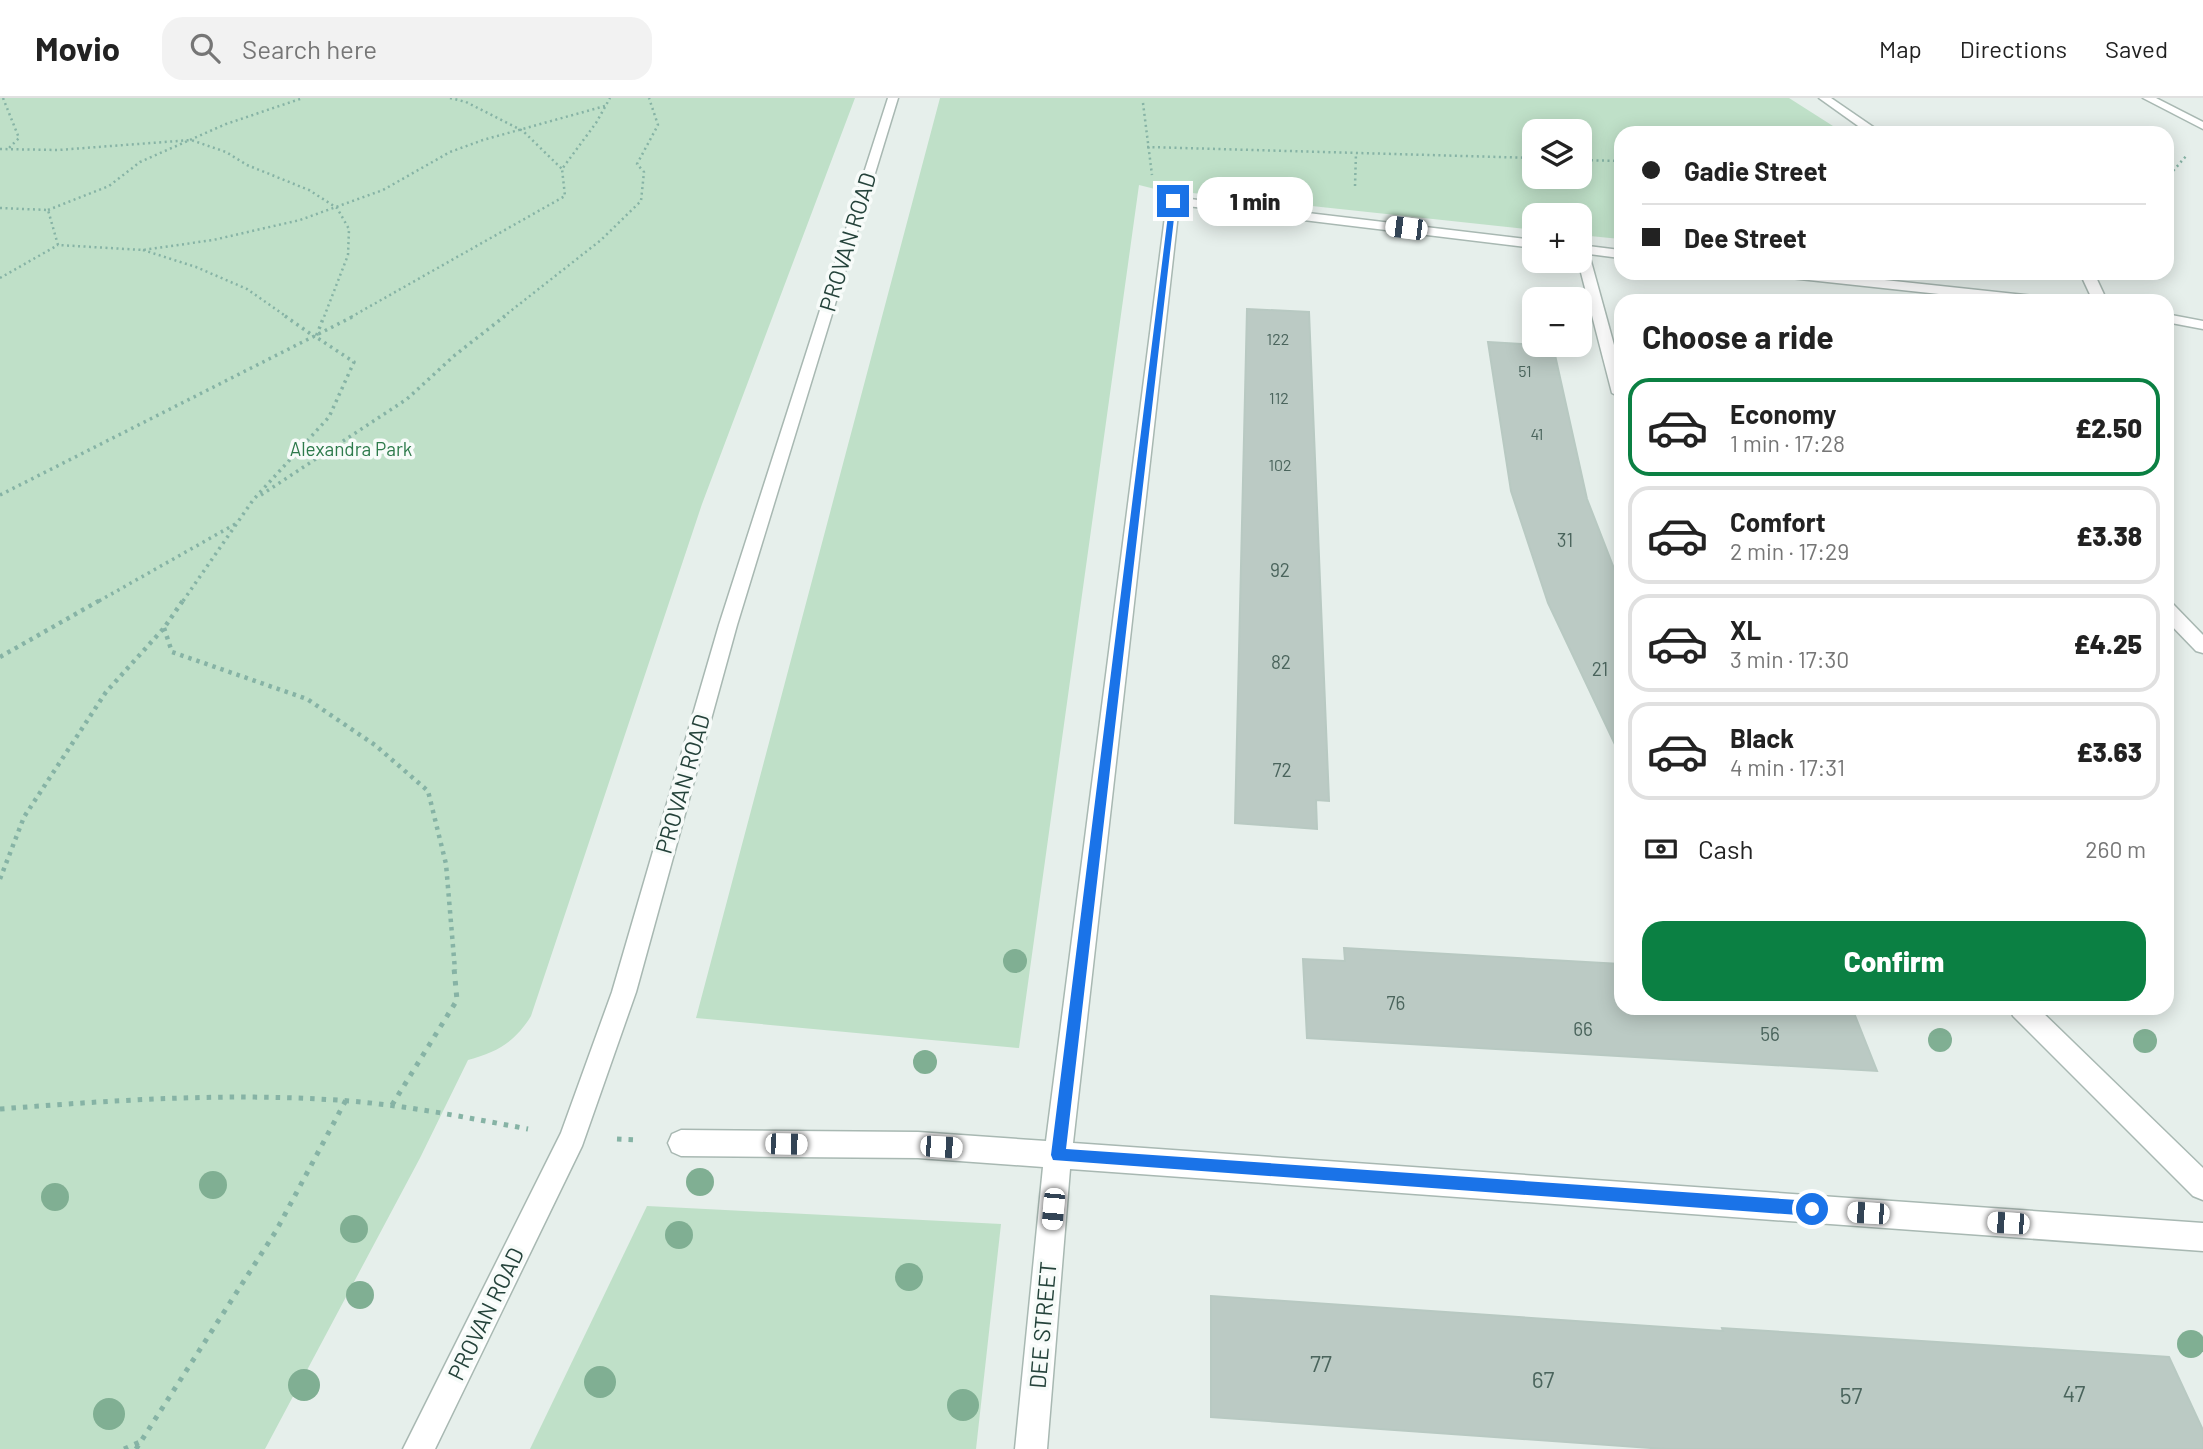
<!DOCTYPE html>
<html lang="en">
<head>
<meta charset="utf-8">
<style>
	body { margin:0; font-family:Barlow,sans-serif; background:#f2f2f2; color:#222; height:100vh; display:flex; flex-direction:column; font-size:26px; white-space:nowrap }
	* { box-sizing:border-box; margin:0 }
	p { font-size:23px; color:#767676 }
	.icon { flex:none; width:38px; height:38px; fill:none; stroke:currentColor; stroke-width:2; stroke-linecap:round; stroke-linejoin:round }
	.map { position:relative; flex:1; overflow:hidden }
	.side { position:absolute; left:1614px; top:196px; width:560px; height:721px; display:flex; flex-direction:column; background:#fff; border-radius:21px; box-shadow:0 4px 18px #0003 }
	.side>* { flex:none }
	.guide { position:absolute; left:1614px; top:28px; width:560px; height:154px; border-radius:21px; box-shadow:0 4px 18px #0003; display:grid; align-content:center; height:154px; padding:0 28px; background:#fff }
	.fabs { position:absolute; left:1522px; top:21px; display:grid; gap:14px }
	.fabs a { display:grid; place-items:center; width:70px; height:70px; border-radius:14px; background:#fff; box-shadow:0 4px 18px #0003; font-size:35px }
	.end { position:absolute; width:32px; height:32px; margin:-16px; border:9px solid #1a73e8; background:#fff; box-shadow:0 0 0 4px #fff }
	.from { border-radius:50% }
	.bubble { position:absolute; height:49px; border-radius:21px; background:#fff; box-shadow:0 4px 18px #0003; font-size:23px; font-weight:800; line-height:49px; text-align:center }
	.car { position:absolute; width:21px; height:42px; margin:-21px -10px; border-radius:9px; box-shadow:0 0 5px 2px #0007; background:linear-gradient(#fff 24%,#345 0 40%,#fff 0 76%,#345 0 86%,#fff 0) }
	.guide b { display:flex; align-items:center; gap:24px; height:66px; font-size:26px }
	.guide b+b { border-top:2px solid #e0e0e0 }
	.guide i { width:18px; height:18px; background:#222 }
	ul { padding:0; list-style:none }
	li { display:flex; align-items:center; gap:21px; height:98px; margin:0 14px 10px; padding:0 14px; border:4px solid #e0e0e0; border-radius:21px }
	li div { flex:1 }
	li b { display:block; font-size:26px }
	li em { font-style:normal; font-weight:800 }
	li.current { border-color:#0b8043 }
	li>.icon { width:63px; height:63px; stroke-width:1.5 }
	h2 { padding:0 28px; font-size:32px; line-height:84px }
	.pay { display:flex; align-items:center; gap:18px; height:77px; padding:0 28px; font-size:26px }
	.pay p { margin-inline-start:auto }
	.button { display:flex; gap:14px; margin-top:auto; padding:14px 28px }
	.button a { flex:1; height:80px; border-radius:21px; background:#0b8043; color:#fff; font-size:28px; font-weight:800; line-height:80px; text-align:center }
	header { display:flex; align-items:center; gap:42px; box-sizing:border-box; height:98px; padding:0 35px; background:#fff; border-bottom:2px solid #e0e0e0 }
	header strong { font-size:33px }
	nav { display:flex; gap:38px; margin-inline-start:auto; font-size:24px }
	.search { width:490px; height:63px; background:#f2f2f2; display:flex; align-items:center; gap:18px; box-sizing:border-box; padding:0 24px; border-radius:21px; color:#767676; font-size:26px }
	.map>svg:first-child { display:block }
</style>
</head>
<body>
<header>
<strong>Movio</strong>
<div class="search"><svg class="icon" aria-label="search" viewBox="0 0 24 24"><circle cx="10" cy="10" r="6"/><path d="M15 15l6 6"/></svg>Search here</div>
<nav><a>Map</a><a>Directions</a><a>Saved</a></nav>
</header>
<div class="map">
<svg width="2203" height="1351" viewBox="0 0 2203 1351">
	<rect width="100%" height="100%" fill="#e6efeb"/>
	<g fill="#bfe0c8" fill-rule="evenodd">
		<path d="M0 0H855L702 406 531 918C515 944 497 954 468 962L420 1060 265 1351H0Z"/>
		<path d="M940 0H1789L1844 35H1620V141L1580 137V117H1535V132L1155 91 1139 87 1019 950 696 920ZM1535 33H1580V79H1535Z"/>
		<polygon points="647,1108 1001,1126 976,1351 530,1351"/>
	</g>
	<g fill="#bbcac4" stroke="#b8c9c2" stroke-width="2">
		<polygon points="1247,211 1309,214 1329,703 1316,702 1317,731 1235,725"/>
		<polygon points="1488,244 1553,248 1587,401 1620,486 1620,657 1548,505 1511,393"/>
		<polygon points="1344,850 1620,866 1620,910 1852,910 1877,973 1307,940 1303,861 1345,863"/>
		<polygon points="1211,1198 1723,1233 1722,1230 2169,1259 2203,1332 2203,1351 1665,1351 1211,1319"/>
	</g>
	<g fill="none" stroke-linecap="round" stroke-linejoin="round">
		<g stroke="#a8b8b2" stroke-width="3">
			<g id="minor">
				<polygon points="1819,0 1831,0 1882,35 1868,35"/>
				<polygon points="2143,0 2156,0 2203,24 2203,31"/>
				<polygon points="1173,99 1535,142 1535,150 1179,107 1073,1045 2203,1125 2203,1153 1070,1071 1047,1351 1015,1351 1043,1069 918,1060 681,1058 672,1054 668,1045 672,1036 681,1032 918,1034 1046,1043 1167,103"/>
				<polygon points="1580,147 1620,152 1620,160 1589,156 1620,269 1620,299 1612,295 1578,163 1580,163"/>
				<polygon points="1774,175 1819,175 2043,199 2050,203 2004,203 1781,179"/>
				<polygon points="2080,175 2094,175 2107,203 2093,203"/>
				<polygon points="2166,216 2203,223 2203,231 2166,224"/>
				<polygon points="2166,504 2173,506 2203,537 2203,555 2196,553 2166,522"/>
				<polygon points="2010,910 2038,910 2203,1070 2203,1102 2193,1098 2013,918"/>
			</g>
		</g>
		<g stroke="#a8b8b2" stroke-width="3">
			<polygon id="tertiary" points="888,0 898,0 737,527 636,894 582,1048 435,1351 403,1351 561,1035 612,894 719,527"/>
		</g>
		<g stroke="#86b3a5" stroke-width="2.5" stroke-dasharray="2 3.5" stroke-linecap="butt">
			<polyline points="3,0 19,40 9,50"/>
			<polyline points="450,0 466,4 523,33 562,71"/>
			<polyline points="1143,5 1152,77"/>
			<polyline points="1147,49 1535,60"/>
			<polyline points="0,51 58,52 191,42 226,54 247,67 309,92 337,110 349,131 348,157 324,219"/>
			<polyline points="1580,62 1620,63"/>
			<polyline points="2166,81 2187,57"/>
			<polyline points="1355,88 1356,55"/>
			<polyline points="0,110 48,112 58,147 143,152 213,142 300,122 383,92 450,54 483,42 605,8"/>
			<polyline points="48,112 109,88 140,64 226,26 303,0"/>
			<polyline points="143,152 196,169 247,191 287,219"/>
			<polyline points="0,180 58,147"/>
			<polyline points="351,219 565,98 562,71 596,25 610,0"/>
			<polyline points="503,219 601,142 641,103 644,74 637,66 658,27 649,0"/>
		</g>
		<g stroke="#86b3a5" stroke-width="3.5" stroke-dasharray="2.5 4.5" stroke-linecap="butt">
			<polyline points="285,218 315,239"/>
			<polyline points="0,397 354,218"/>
			<polyline points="261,397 407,301 455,257 505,218"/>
			<polyline points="99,503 237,425"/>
			<polyline points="183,503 253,402 329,319 354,264 316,239 324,218"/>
		</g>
		<g stroke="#86b3a5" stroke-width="4.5" stroke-dasharray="3.5 5" stroke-linecap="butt">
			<polyline points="164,530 172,554 307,601 375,647 428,693 446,766 455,872"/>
			<polyline points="0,559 102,501"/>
			<polyline points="0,781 24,719 106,594 164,530 184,501"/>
		</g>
		<g stroke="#86b3a5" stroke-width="5" stroke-dasharray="4.5 7" stroke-linecap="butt">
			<polyline points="392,1007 457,902 454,870"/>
			<path d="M0 1011C116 1002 233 994 350 1003 410 1008 469 1020 528 1031"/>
			<polyline points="617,1041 639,1042"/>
			<polyline points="124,1351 140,1344"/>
			<polyline points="136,1351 276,1133 346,1002"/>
		</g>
		<use href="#minor" fill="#fff" fill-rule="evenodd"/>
		<use href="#tertiary" fill="#fff" fill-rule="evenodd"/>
	</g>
	<g fill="#80af93">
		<circle cx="1015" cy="863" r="12"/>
		<circle cx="1940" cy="942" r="12"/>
		<circle cx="2145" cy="943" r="12"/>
		<circle cx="925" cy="964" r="12"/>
		<circle cx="700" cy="1084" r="14"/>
		<circle cx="213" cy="1087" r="14"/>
		<circle cx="55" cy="1099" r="14"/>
		<circle cx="354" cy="1131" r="14"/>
		<circle cx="679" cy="1137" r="14"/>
		<circle cx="909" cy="1179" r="14"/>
		<circle cx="360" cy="1197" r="14"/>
		<circle cx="2191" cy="1246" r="14"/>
		<circle cx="600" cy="1284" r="16"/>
		<circle cx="304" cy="1287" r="16"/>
		<circle cx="963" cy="1307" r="16"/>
		<circle cx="109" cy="1316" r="16"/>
	</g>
	<polygon fill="#1a73e8" points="1170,101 1176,103 1066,1051 1812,1103 1817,1106 1819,1111 1817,1116 1812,1118 1053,1062 1051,1057"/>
	<g text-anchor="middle" stroke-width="7" stroke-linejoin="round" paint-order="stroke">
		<g font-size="16" fill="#4a645c">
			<text x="1278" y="247">122</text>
			<text x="1525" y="279">51</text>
			<text x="1279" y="306">112</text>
			<text x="1537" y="342">41</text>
			<text x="1280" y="373">102</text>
		</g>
		<g font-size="19" fill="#2d7a4b" stroke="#f7fbf9">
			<text x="351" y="358">Alexandra Park</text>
		</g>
		<g font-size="19" fill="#4a645c">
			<text x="1565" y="449">31</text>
			<text x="1280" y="479">92</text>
			<text x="1281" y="571">82</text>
			<text x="1600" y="578">21</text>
			<text x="1282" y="679">72</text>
			<text x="1396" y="912">76</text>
			<text x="1583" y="938">66</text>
			<text x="1770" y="943">56</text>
		</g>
		<g font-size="23" fill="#24423a" stroke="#f7fbf9">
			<text transform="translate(848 144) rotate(-73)" y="8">PROVAN ROAD</text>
			<text transform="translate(683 686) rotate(-74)" y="8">PROVAN ROAD</text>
			<text transform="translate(486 1216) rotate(-64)" y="8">PROVAN ROAD</text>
			<text transform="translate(1043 1227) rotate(-85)" y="8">DEE STREET</text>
		</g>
		<g font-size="23" fill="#4a645c">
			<text x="1321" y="1274">77</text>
			<text x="1543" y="1290">67</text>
			<text x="2074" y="1304">47</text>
			<text x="1851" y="1306">57</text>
		</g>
	</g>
</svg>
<div class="fabs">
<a><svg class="icon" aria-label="layers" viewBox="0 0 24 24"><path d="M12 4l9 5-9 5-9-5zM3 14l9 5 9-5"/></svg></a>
<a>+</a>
<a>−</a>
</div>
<i class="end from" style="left:1812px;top:1111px"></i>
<i class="end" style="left:1173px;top:103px"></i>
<div class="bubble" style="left:1197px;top:79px;width:116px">1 min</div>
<i class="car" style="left:1406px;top:130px;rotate:277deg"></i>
<i class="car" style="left:786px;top:1046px;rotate:91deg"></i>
<i class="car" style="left:941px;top:1049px;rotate:94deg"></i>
<i class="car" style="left:1053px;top:1111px;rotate:185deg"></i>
<i class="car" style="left:1868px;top:1115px;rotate:274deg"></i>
<i class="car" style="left:2008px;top:1125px;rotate:274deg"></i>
<div class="guide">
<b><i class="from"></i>Gadie Street</b>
<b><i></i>Dee Street</b>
</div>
<section class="side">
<h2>Choose a ride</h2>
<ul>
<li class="current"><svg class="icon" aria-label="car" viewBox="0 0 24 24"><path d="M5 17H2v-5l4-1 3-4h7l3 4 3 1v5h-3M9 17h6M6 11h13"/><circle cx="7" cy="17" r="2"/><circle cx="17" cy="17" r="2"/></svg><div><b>Economy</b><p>1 min · 17:28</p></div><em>£2.50</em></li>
<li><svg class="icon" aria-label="car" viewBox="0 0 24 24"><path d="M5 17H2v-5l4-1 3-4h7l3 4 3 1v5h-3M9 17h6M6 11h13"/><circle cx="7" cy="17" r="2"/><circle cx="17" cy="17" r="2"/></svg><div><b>Comfort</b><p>2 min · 17:29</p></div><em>£3.38</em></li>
<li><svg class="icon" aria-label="car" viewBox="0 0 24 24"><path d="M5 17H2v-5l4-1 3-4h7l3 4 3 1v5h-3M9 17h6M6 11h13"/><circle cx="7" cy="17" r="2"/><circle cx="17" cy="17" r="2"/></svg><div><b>XL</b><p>3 min · 17:30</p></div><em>£4.25</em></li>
<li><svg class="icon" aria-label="car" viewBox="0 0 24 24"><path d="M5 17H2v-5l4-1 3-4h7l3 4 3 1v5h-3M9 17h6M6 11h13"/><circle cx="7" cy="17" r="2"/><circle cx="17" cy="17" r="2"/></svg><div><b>Black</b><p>4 min · 17:31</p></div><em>£3.63</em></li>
</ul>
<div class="pay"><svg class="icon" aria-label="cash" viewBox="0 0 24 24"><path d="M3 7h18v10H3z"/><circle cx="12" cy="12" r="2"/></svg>Cash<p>260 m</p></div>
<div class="button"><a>Confirm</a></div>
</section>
</div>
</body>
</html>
